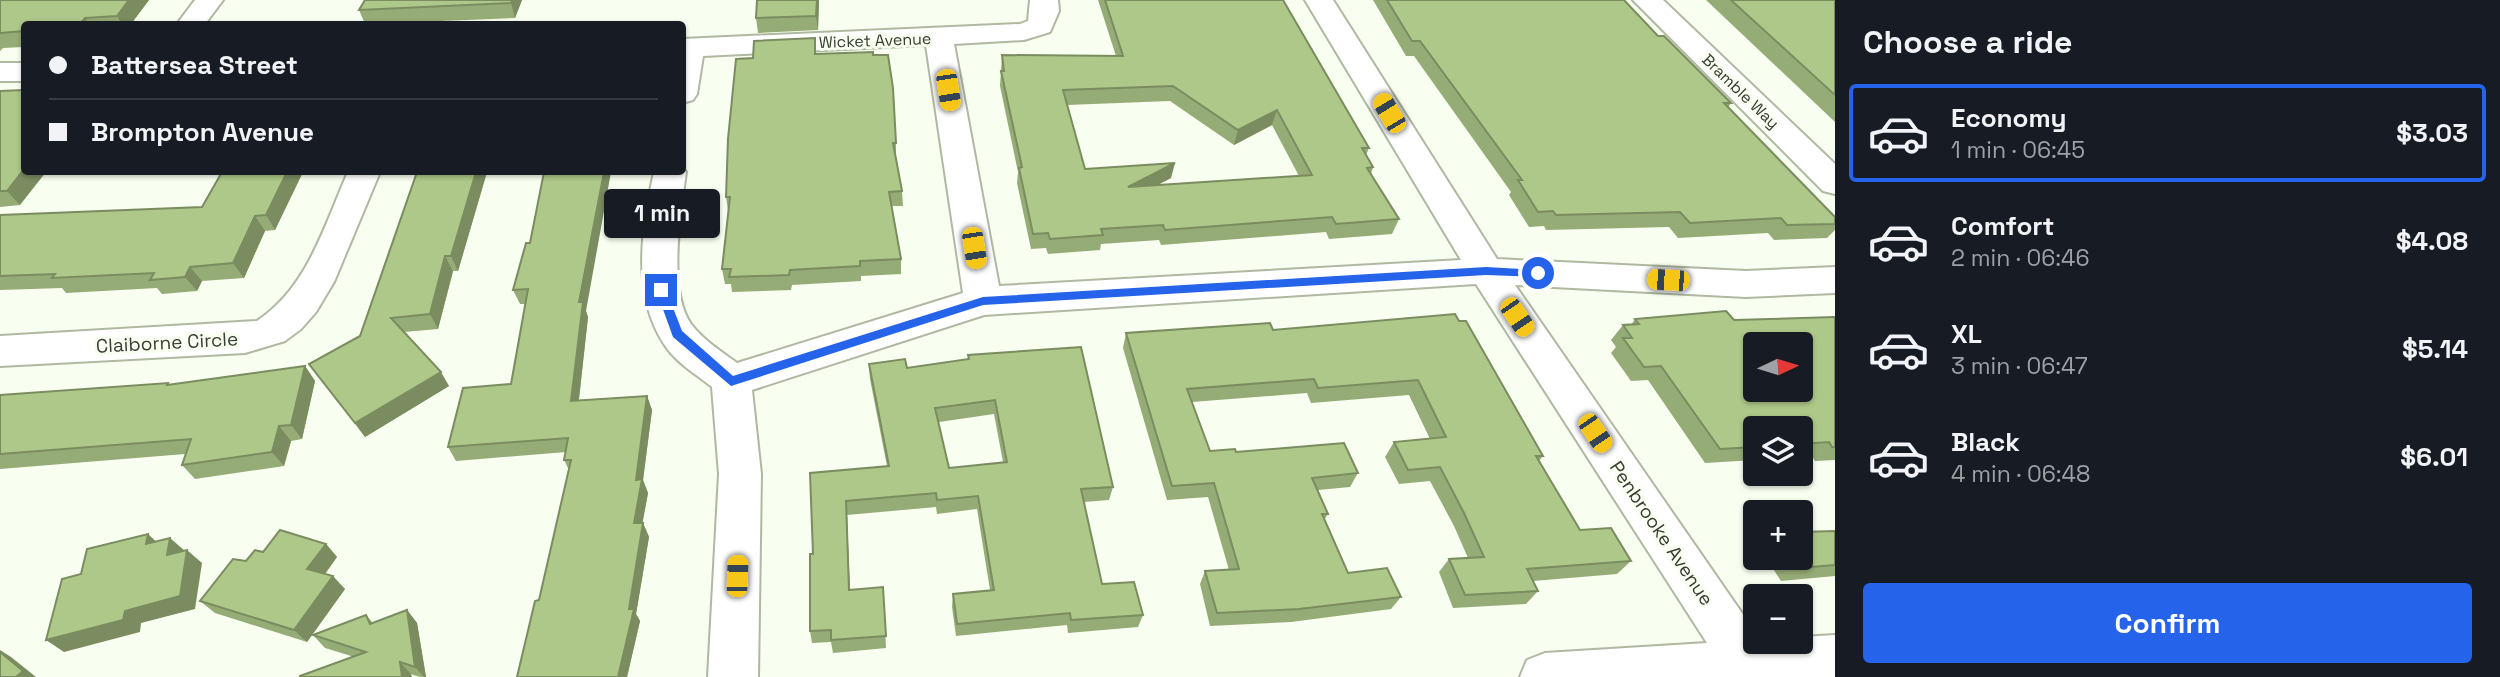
<!DOCTYPE html>
<html lang="en">
<head>
<meta charset="utf-8">
<style>
	body { margin:0; font-family:"Space Grotesk",sans-serif; background:#20242c; color:#f1f3f6; height:100vh; display:flex; flex-direction:column; font-size:26px; white-space:nowrap }
	* { box-sizing:border-box; margin:0 }
	p { font-size:23px; color:#9ea1a6 }
	.icon { flex:none; width:38px; height:38px; fill:none; stroke:currentColor; stroke-width:2; stroke-linecap:round; stroke-linejoin:round }
	.map { position:relative; flex:1; overflow:hidden }
	.panel { display:flex; flex-direction:column; background:#171b24; width:665px }
	.panel>* { flex:none }
	.hud { position:absolute; left:21px; top:21px; width:665px; height:154px; border-radius:7px; box-shadow:0 2px 5px #0004; display:grid; align-content:center; height:154px; padding:0 28px; background:#171b24 }
	.needle { width:46px; rotate:86deg }
	.controls { position:absolute; left:1743px; top:332px; display:grid; gap:14px }
	.controls a { display:grid; place-items:center; width:70px; height:70px; border-radius:7px; background:#171b24; box-shadow:0 2px 5px #0004; font-size:35px }
	.end { position:absolute; width:32px; height:32px; margin:-16px; border:9px solid #2563eb; background:#fff; box-shadow:0 0 0 4px #fff }
	.from { border-radius:50% }
	.bubble { position:absolute; height:49px; border-radius:7px; background:#171b24; box-shadow:0 2px 5px #0004; font-size:23px; font-weight:700; line-height:49px; text-align:center }
	.car { position:absolute; width:21px; height:42px; margin:-21px -10px; border-radius:9px; box-shadow:0 0 5px 2px #0007; background:linear-gradient(#f5c518 24%,#345 0 40%,#f5c518 0 76%,#345 0 86%,#f5c518 0) }
	.hud b { display:flex; align-items:center; gap:24px; height:66px; font-size:26px }
	.hud b+b { border-top:2px solid #363941 }
	.hud i { width:18px; height:18px; background:#f1f3f6 }
	ul { padding:0; list-style:none }
	li { display:flex; align-items:center; gap:21px; height:98px; margin:0 14px 10px; padding:0 14px; border:4px solid transparent; border-radius:7px }
	li div { flex:1 }
	li b { display:block; font-size:26px }
	li em { font-style:normal; font-weight:700 }
	li.on { border-color:#2563eb }
	li>.icon { width:63px; height:63px; stroke-width:1.5 }
	h2 { padding:0 28px; font-size:32px; line-height:84px }
	.primary-button { display:flex; gap:14px; margin-top:auto; padding:14px 28px }
	.primary-button a { flex:1; height:80px; border-radius:7px; background:#2563eb; color:#fff; font-size:28px; font-weight:700; line-height:80px; text-align:center }
	main { display:flex; flex:1; min-height:0 }
	.map>svg:first-child { display:block }
</style>
</head>
<body>
<main>
<div class="map">
<svg width="1835" height="677" viewBox="0 0 1835 677">
	<rect width="100%" height="100%" fill="#f8fef0"/>
	<g fill="none" stroke-linecap="round" stroke-linejoin="round">
		<g stroke="#afb9a2" stroke-width="4">
			<g id="minor">
				<polygon points="195,0 223,0 205,24 177,24"/>
				<path d="M1030 0H1058L1059 11 1050 32 1024 40 954 44 999 286 1461 260 1305 0H1333L1497 259 1746 271 1835 267V293L1746 297 1515 285 1755 632V642H1801V637L1835 635V677H1520L1527 660 1545 653 1707 643 1476 284 984 315 752 390 761 474 758 677H708L719 474 712 387C696 374 675 362 664 344 631 294 642 227 654 172H682V166L686 172C681 211 667 290 691 324 703 340 722 352 737 363L963 293 926 45 703 56 697 94 693 100 682 103V39L1020 24 1028 21Z"/>
				<polygon points="1633,0 1663,0 1835,164 1835,194 1823,191"/>
				<rect x="0" y="63" width="24" height="18"/>
				<path d="M348 172H380L334 282 316 312 301 329 285 341 245 353 0 366V336L257 321C308 287 324 226 348 172Z"/>
			</g>
		</g>
		<use href="#minor" fill="#fff" fill-rule="evenodd"/>
	</g>
	<g fill="#96ac76" fill-rule="evenodd">
		<polygon points="0,0 149,0 131,24 24,24 24,47 3,48 0,51"/>
		<polygon points="522,0 515,18 365,24 359,10"/>
		<polygon points="819,0 818,30 758,33 756,18"/>
		<path d="M1098 0H1283L1369 148 1366 155 1373 167 1371 174 1399 219 1392 234 1329 239 1326 232 1161 245 1159 240 1101 244 1100 250 1048 254 1046 248 1031 249 1017 183 1018 172 1000 86 1002 55 1116 56ZM1170 101 1234 145 1272 125 1299 176 1157 185 1171 178 1085 169 1067 105Z"/>
		<polygon points="1373,0 1624,0 1658,36 1731,103 1728,108 1835,217 1835,230 1827,238 1774,240 1768,233 1678,238 1669,227 1546,230 1544,226 1529,227 1509,195 1511,192 1414,56 1406,56"/>
		<polygon points="1706,0 1835,0 1835,122"/>
		<polygon points="817,54 873,55 896,143 896,158 902,191 903,206 892,206 901,259 901,274 861,276 861,281 792,285 791,290 732,292 731,284 725,284 722,269 728,211 726,197 753,58"/>
		<polygon points="0,91 20,205 0,207"/>
		<polygon points="303,172 275,230 265,231 244,278 202,281 197,291 162,294 157,288 66,293 62,288 0,290 0,215 202,207"/>
		<polygon points="487,172 458,271 453,271 438,329 404,332 449,386 365,437 309,364 360,336"/>
		<polygon points="530,243 586,311 588,317 579,400 647,396 652,410 643,480 648,493 642,523 643,523 649,537 636,614 640,621 627,677 517,677 539,600 569,470 564,460 566,452 456,461 448,447 511,384 525,304 520,304 513,290"/>
		<polygon points="1455,314 1543,456 1539,461 1580,530 1631,561 1617,574 1533,581 1538,591 1526,604 1453,608 1439,572 1449,559 1468,558 1454,526 1430,481 1399,484 1385,457 1394,442 1430,439 1409,395 1311,403 1307,393 1192,402 1210,451 1236,452 1358,473 1350,487 1318,490 1328,514 1324,520 1348,573 1401,597 1391,609 1291,622 1210,626 1200,584 1205,571 1229,570 1208,497 1167,500 1123,348 1126,333 1273,330"/>
		<polygon points="1835,317 1835,460 1815,461 1812,456 1801,457 1801,429 1755,429 1755,460 1705,463 1648,380 1631,381 1611,353 1616,347 1611,340 1623,325 1631,325 1635,319 1734,320"/>
		<path d="M968 355 1113 487 1109 500 1084 502 1102 584 1143 615 1138 627 1068 633 1067 625 956 636 952 607 953 594 990 590 977 509 937 514 936 507 847 515 850 590 883 587 886 648 833 653 831 642 812 643 810 631 813 554 810 473 887 466 870 379 869 364 907 368 968 359ZM994 414 1003 462 949 468 939 422Z"/>
		<polygon points="305,366 315,381 302,439 291,441 284,466 195,479 182,465 185,454 0,469 0,395 170,385"/>
		<polygon points="1835,531 1835,576 1781,581 1766,558 1801,558"/>
		<polygon points="326,544 337,557 325,574 345,589 307,642 215,613 200,601 246,561 263,552"/>
		<polygon points="407,610 417,623 426,677 420,677 325,648 313,635 366,615 373,623"/>
	</g>
	<g fill="#7a8c60">
		<polygon points="129,0 149,0 131,24 122,24 117,16"/>
		<polygon points="512,0 522,0 515,18 511,3"/>
		<polygon points="817,0 819,0 818,30 816,16"/>
		<polygon points="85,18 89,24 80,24"/>
		<polygon points="1277,110 1272,125 1234,145 1238,130"/>
		<polygon points="1175,163 1171,178 1125,202 1128,187"/>
		<polygon points="24,169 24,172 46,172 20,205 7,191"/>
		<polygon points="287,172 303,172 275,230 266,215"/>
		<polygon points="476,172 487,172 458,271 451,256"/>
		<polygon points="604,172 611,172 586,311 588,317 577,415 571,401 579,302"/>
		<polygon points="255,216 265,231 244,278 233,263"/>
		<polygon points="445,256 453,271 438,329 430,314"/>
		<polygon points="190,267 202,281 197,291 185,277"/>
		<polygon points="305,366 315,381 302,439 291,425"/>
		<polygon points="441,372 449,386 365,437 355,423"/>
		<polygon points="647,396 652,410 643,480 648,493 640,537 634,523 636,480"/>
		<polygon points="279,426 291,441 284,466 272,452"/>
		<polygon points="846,501 847,515 850,603 849,590"/>
		<polygon points="643,523 649,537 636,614 640,621 627,677 618,677"/>
		<polygon points="148,534 163,548 146,544"/>
		<polygon points="170,538 185,551 167,555"/>
		<polygon points="326,544 337,557 319,582 307,569"/>
		<polygon points="187,550 202,563 195,609 141,623 140,632 64,652 46,640 125,611"/>
		<polygon points="333,576 345,589 307,642 294,630"/>
		<polygon points="407,610 417,623 426,677 424,677 415,667"/>
		<polygon points="0,650 11,657 36,677 16,677 0,652"/>
		<polygon points="400,662 411,674 412,677 402,677"/>
	</g>
	<g fill="#aec889" stroke="#7a8c60" stroke-width="2" fill-rule="evenodd">
		<polygon points="0,0 129,0 117,16 85,18 80,24 24,24 24,31 0,33"/>
		<polygon points="365,0 512,0 511,3 359,10"/>
		<polygon points="757,0 817,0 816,16 756,18"/>
		<path d="M1105 0H1283L1369 148H1362L1373 167 1367 168 1399 219 1336 224 1332 217 1165 230 1163 225 1101 229 1103 235 1050 239 1048 233 1033 234 1019 168 1022 167 1001 71H1004L1002 55 1123 56ZM1173 86 1238 130 1277 110 1312 175 1128 187 1175 163 1085 169 1063 90Z"/>
		<polygon points="1387,0 1624,0 1658,36 1664,36 1731,103 1724,103 1835,217 1835,224 1787,225 1781,218 1690,223 1680,212 1556,215 1553,211 1538,212 1518,180 1522,180 1420,41 1412,41"/>
		<polygon points="1731,0 1835,0 1835,95"/>
		<polygon points="815,38 815,54 873,52 873,55 888,55 893,88 896,143 893,143 902,191 889,192 901,259 860,261 860,266 790,270 789,275 729,277 731,269 722,269 730,197 726,197 728,139 736,59 753,58 754,41"/>
		<polygon points="24,90 24,169 7,191 0,191 0,91"/>
		<polygon points="222,172 287,172 266,215 255,216 233,263 190,267 185,277 150,280 154,273 52,278 55,274 0,276 0,215 202,207"/>
		<polygon points="417,172 476,172 451,256 445,256 430,314 391,318 441,372 355,423 309,364 360,336"/>
		<polygon points="544,172 604,172 579,302 583,302 571,401 647,396 636,480 642,479 634,523 643,523 629,609 634,609 618,677 517,677 535,601 539,600 571,460 564,460 568,438 448,447 463,388 511,384 528,289 513,290 526,243 530,243"/>
		<path d="M1726 311 1734 320 1835 317V447H1832L1829 442 1801 444V429H1755V447L1720 449 1661 366 1644 367 1623 338H1632L1623 325 1639 324 1635 319ZM1755 345H1801V390H1755Z"/>
		<polygon points="1455,314 1459,321 1466,321 1543,456 1536,456 1580,530 1611,528 1631,561 1527,569 1538,591 1465,595 1449,559 1484,557 1464,513 1440,467 1408,470 1394,442 1446,437 1418,380 1318,388 1314,379 1187,389 1210,451 1235,449 1236,452 1344,443 1358,473 1312,478 1328,514 1322,514 1348,573 1387,568 1401,597 1299,609 1217,613 1205,571 1239,569 1214,483 1172,486 1126,333 1270,323 1273,330"/>
		<path d="M1081 347 1113 487 1081 489 1102 584 1134 582 1143 615 1071 620 1070 613 957 624 953 594 994 590 978 496 937 500 936 493 846 501 849 590 883 587 886 636 831 640V630L810 631V554H813L810 473 889 466 869 364 905 359 907 368 969 359 968 355ZM995 400 1007 462 949 468 935 408Z"/>
		<polygon points="305,366 291,425 279,426 272,452 182,465 191,439 0,454 0,395 168,383 167,385"/>
		<polygon points="280,530 326,544 307,569 333,576 294,630 200,601 233,559 246,561 255,550 263,552"/>
		<polygon points="1835,531 1835,565 1799,568 1792,558 1801,558 1801,532"/>
		<polygon points="148,534 146,544 170,538 167,555 187,550 180,596 125,611 123,620 46,640 62,579 81,574 87,549"/>
		<polygon points="407,610 415,667 400,662 402,677 300,677 300,676 366,652 313,635 366,615 370,624"/>
		<polygon points="0,652 23,671 16,677 0,677"/>
	</g>
	<polygon fill="#2563eb" points="1486,267 1538,270 1544,273 1538,277 1486,275 983,305 731,386 673,337 656,290 665,287 682,331 733,376 983,297"/>
	<g text-anchor="middle" stroke-width="6" stroke-linejoin="round" paint-order="stroke">
		<g font-size="16" fill="#383c33" stroke="#f8fef0">
			<text transform="translate(875 40) rotate(-2)" y="6">Wicket Avenue</text>
			<text transform="translate(1741 91) rotate(44)" y="6">Bramble Way</text>
		</g>
		<g font-size="19" fill="#383c33" stroke="#f8fef0">
			<text transform="translate(167 342) rotate(-3)" y="7">Claiborne Circle</text>
			<text transform="translate(1662 533) rotate(56)" y="7">Penbrooke Avenue</text>
		</g>
	</g>
</svg>
<div class="controls">
<a><svg class="needle" viewBox="-14 -14 28 28"><path d="M0-13l5 13h-10z" fill="#e53935"/><path d="M0 13l5-13h-10z" fill="#9ea1a6"/></svg></a>
<a><svg class="icon" aria-label="layers" viewBox="0 0 24 24"><path d="M12 4l9 5-9 5-9-5zM3 14l9 5 9-5"/></svg></a>
<a>+</a>
<a>−</a>
</div>
<i class="end from" style="left:1538px;top:273px"></i>
<i class="end" style="left:661px;top:290px"></i>
<div class="bubble" style="left:604px;top:189px;width:116px">1 min</div>
<i class="car" style="left:948px;top:90px;rotate:171deg"></i>
<i class="car" style="left:1389px;top:113px;rotate:329deg"></i>
<i class="car" style="left:974px;top:248px;rotate:171deg"></i>
<i class="car" style="left:1668px;top:280px;rotate:273deg"></i>
<i class="car" style="left:1517px;top:317px;rotate:146deg"></i>
<i class="car" style="left:1595px;top:433px;rotate:146deg"></i>
<i class="car" style="left:737px;top:576px;rotate:2deg"></i>
<div class="hud">
<b><i class="from"></i>Battersea Street</b>
<b><i></i>Brompton Avenue</b>
</div>
</div>
<section class="panel">
<h2>Choose a ride</h2>
<ul>
<li class="on"><svg class="icon" aria-label="car" viewBox="0 0 24 24"><path d="M5 17H2v-5l4-1 3-4h7l3 4 3 1v5h-3M9 17h6M6 11h13"/><circle cx="7" cy="17" r="2"/><circle cx="17" cy="17" r="2"/></svg><div><b>Economy</b><p>1 min · 06:45</p></div><em>$3.03</em></li>
<li><svg class="icon" aria-label="car" viewBox="0 0 24 24"><path d="M5 17H2v-5l4-1 3-4h7l3 4 3 1v5h-3M9 17h6M6 11h13"/><circle cx="7" cy="17" r="2"/><circle cx="17" cy="17" r="2"/></svg><div><b>Comfort</b><p>2 min · 06:46</p></div><em>$4.08</em></li>
<li><svg class="icon" aria-label="car" viewBox="0 0 24 24"><path d="M5 17H2v-5l4-1 3-4h7l3 4 3 1v5h-3M9 17h6M6 11h13"/><circle cx="7" cy="17" r="2"/><circle cx="17" cy="17" r="2"/></svg><div><b>XL</b><p>3 min · 06:47</p></div><em>$5.14</em></li>
<li><svg class="icon" aria-label="car" viewBox="0 0 24 24"><path d="M5 17H2v-5l4-1 3-4h7l3 4 3 1v5h-3M9 17h6M6 11h13"/><circle cx="7" cy="17" r="2"/><circle cx="17" cy="17" r="2"/></svg><div><b>Black</b><p>4 min · 06:48</p></div><em>$6.01</em></li>
</ul>
<div class="primary-button"><a>Confirm</a></div>
</section>
</main>
</body>
</html>
